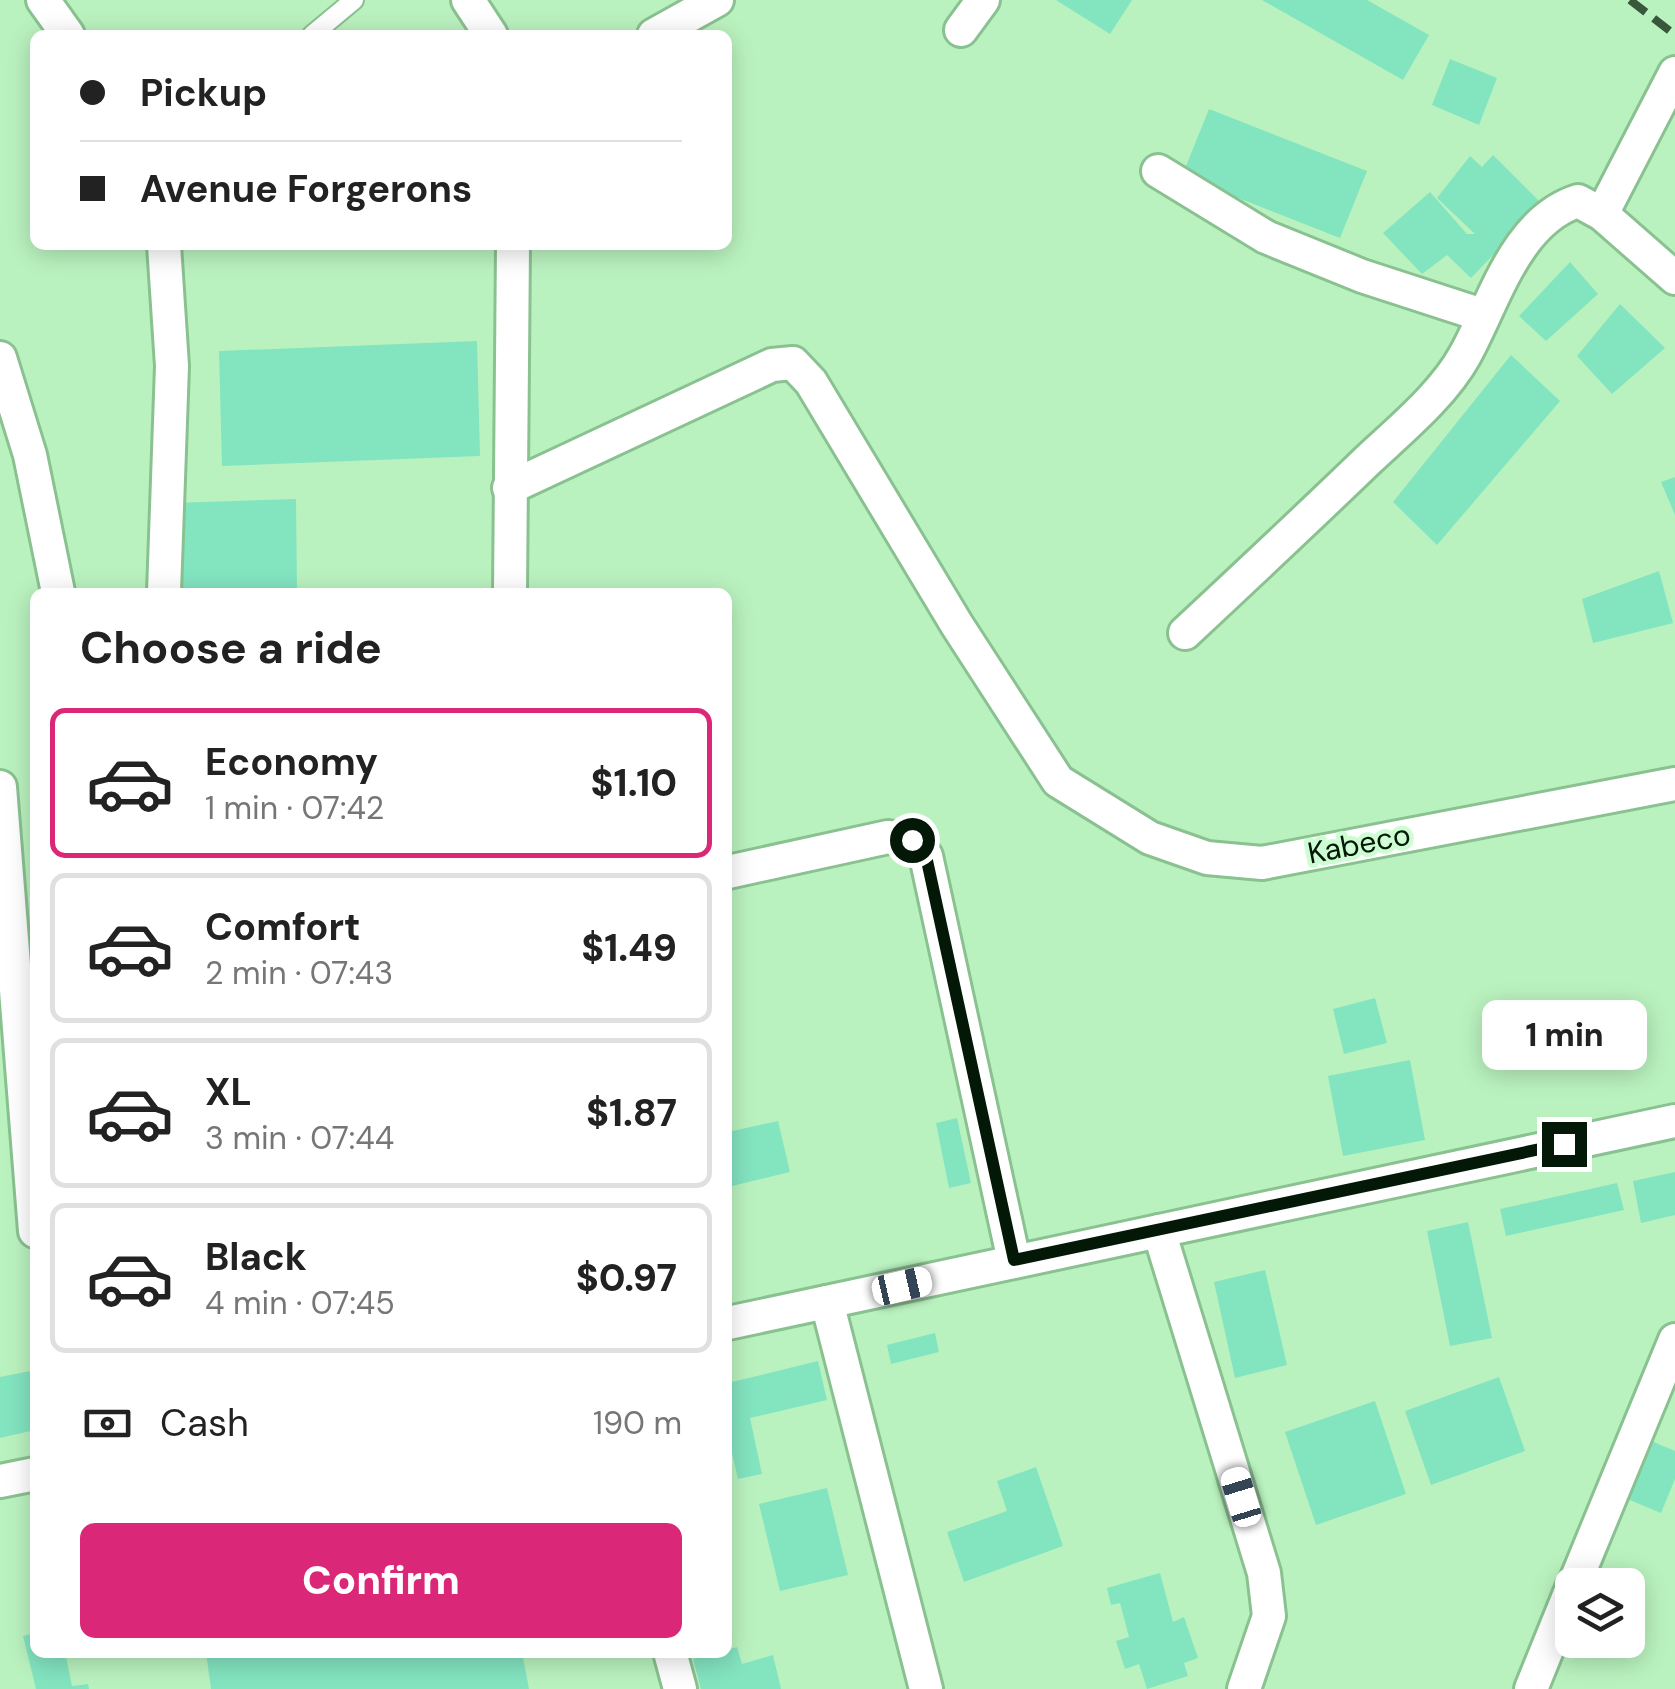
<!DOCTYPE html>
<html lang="en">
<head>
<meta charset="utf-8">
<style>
	body { margin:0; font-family:"DM Sans",sans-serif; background:#f2f2f2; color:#222; height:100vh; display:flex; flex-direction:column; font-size:38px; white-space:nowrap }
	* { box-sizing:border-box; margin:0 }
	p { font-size:32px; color:#767676 }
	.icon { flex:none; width:55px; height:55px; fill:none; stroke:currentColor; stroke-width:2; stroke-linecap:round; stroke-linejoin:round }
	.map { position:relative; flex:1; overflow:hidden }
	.panel { position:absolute; left:30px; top:588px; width:702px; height:1070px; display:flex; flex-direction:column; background:#fff; border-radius:15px; box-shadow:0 5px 25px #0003 }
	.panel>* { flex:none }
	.hud { position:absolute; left:30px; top:30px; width:702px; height:220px; border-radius:15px; box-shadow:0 5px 25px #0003; display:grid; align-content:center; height:220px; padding:0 50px; background:#fff }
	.tools { position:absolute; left:1555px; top:1568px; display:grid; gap:20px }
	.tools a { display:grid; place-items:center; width:90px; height:90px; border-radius:15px; background:#fff; box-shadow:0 5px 25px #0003; font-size:50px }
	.end { position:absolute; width:45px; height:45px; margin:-22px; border:12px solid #031806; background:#fff; box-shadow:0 0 0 5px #fff }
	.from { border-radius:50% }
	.bubble { position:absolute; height:70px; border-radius:15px; background:#fff; box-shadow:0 5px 25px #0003; font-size:32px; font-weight:800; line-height:70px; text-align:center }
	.car { position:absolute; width:30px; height:60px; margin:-30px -15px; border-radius:12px; box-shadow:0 0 8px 2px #0007; background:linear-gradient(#fff 24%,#345 0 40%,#fff 0 76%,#345 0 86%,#fff 0) }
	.hud b { display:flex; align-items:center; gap:35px; height:95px; font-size:38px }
	.hud b+b { border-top:2px solid #e0e0e0 }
	.hud i { width:25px; height:25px; background:#222 }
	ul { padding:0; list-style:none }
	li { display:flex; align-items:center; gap:30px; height:150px; margin:0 20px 15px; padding:0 30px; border:5px solid #e0e0e0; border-radius:15px }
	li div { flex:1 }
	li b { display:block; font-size:38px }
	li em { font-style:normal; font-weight:800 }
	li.on { border-color:#db2777 }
	li>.icon { width:90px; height:90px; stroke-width:1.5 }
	h2 { padding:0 50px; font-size:45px; line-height:120px }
	.pay { display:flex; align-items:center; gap:25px; height:110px; padding:0 50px; font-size:38px }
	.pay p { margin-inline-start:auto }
	.button { display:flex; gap:20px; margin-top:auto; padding:20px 50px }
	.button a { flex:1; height:115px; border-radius:15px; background:#db2777; color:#fff; font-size:40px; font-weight:800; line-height:115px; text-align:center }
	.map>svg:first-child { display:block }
</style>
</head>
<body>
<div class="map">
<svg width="1675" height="1689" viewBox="0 0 1675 1689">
	<rect width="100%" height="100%" fill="#baf2bf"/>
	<g fill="#83e4c0">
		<polygon points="1056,0 1132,0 1110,34"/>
		<polygon points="1262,0 1367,0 1429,35 1403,80"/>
		<polygon points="1450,59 1497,78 1479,125 1432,105"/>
		<polygon points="1209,109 1367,171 1340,238 1182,176"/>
		<polygon points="1493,155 1542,204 1471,278 1447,255 1422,274 1383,233 1430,192 1467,234 1475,234 1437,198 1470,156 1482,167"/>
		<polygon points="1570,262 1598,294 1546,341 1519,316"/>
		<polygon points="1620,304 1665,348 1612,394 1577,356"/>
		<polygon points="477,341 480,456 222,466 219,351"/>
		<polygon points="1511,355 1560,401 1437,545 1393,502"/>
		<polygon points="1675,477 1675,515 1661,482"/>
		<polygon points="296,499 297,592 174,592 173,503"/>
		<polygon points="1659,571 1673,623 1593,643 1582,599"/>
		<polygon points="1375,998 1387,1043 1344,1054 1333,1009"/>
		<polygon points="1410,1060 1425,1140 1343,1156 1328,1076"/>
		<polygon points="957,1118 971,1183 949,1188 936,1123"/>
		<polygon points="778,1121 790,1172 728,1187 728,1132"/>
		<polygon points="1675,1172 1675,1215 1641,1223 1633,1181"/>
		<polygon points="1617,1183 1624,1210 1506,1236 1500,1209"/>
		<polygon points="1468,1222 1492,1338 1450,1346 1427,1231"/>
		<polygon points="1265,1270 1287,1365 1235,1378 1214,1282"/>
		<polygon points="935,1333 939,1352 891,1364 887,1345"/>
		<polygon points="818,1361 827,1400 750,1418 762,1474 738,1479 728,1435 728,1383"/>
		<polygon points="35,1370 35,1430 0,1438 0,1377"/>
		<polygon points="1499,1377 1525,1451 1431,1485 1405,1411"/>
		<polygon points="1375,1401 1406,1494 1316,1525 1285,1432"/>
		<polygon points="1649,1440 1675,1451 1675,1479 1661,1513 1625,1498"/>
		<polygon points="1036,1467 1063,1546 964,1582 947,1532 1007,1511 997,1481"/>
		<polygon points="827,1488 848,1575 780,1591 759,1504"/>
		<polygon points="1160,1573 1173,1622 1184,1617 1198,1658 1184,1663 1188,1676 1147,1689 1139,1664 1125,1669 1116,1641 1129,1637 1120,1603 1111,1605 1107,1588"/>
		<polygon points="35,1633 35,1652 65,1652 72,1686 88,1684 89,1689 36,1689 23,1636"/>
		<polygon points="737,1647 742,1664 773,1655 781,1689 701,1689 693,1659"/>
		<polygon points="206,1652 522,1652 529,1689 211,1689"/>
	</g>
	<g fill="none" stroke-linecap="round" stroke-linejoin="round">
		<g stroke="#8ac191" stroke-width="22">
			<polyline id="service" points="312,35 354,0"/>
		</g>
		<g stroke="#8ac191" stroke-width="38">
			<g id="minor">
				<polyline points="43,0 68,35"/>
				<polyline points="468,0 491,35"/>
				<polyline points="961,30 983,0"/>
				<polyline points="654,35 717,0"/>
				<polyline points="1158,171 1266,237 1362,276 1482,315"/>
				<polyline points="1602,214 1675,73"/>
				<polyline points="0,358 30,455 58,592"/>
				<polyline points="509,488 772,365 793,363 811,382 957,625 1058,781 1150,838 1207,858 1262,863 1675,784"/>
				<polyline points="164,592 172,366 164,245"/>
				<polyline points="510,592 513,245"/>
				<path d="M1185 633C1246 576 1307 519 1367 461 1400 430 1443 395 1465 355 1494 303 1515 221 1578 201L1602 214 1675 278"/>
				<polyline points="0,787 35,1231"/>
				<polyline points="728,872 888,837 912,840 926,856 1014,1261"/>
				<polyline points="1159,1231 1264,1573 1269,1616 1244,1689"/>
				<polyline points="827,1302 926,1689"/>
				<polyline points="728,1323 1675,1121"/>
				<polyline points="0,1481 35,1474"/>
				<polyline points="1574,1585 1675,1340"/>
				<polyline points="670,1652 680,1689"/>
				<polyline points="1531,1689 1572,1588"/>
			</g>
		</g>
		<use href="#service" stroke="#fff" stroke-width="18"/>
		<use href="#minor" stroke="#fff" stroke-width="32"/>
		<polyline stroke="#38573b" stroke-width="8" stroke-dasharray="20 10" stroke-linecap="butt" points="1630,0 1675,35"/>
	</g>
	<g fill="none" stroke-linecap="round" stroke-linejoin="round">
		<polyline stroke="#031806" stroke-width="12" points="912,840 926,856 1014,1260 1564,1144"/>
	</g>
	<g text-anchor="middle" stroke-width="9" stroke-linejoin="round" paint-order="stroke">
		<g font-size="30" fill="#031806" stroke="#cffdd3">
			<text transform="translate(1359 844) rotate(-11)" y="10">Kabeco</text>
		</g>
	</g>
</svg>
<div class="tools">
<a><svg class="icon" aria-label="layers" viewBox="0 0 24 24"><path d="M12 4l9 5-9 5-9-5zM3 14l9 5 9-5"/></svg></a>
</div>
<i class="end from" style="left:912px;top:840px"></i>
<i class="end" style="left:1564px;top:1144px"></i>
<div class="bubble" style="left:1482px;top:1000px;width:165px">1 min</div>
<i class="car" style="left:902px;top:1286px;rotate:77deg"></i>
<i class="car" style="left:1241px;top:1497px;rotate:343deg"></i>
<div class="hud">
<b><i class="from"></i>Pickup</b>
<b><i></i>Avenue Forgerons</b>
</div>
<section class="panel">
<h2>Choose a ride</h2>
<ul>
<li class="on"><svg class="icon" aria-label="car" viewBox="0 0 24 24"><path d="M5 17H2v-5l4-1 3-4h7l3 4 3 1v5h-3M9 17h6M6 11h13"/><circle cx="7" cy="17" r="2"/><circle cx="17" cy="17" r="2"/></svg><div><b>Economy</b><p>1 min · 07:42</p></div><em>$1.10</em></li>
<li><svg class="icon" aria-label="car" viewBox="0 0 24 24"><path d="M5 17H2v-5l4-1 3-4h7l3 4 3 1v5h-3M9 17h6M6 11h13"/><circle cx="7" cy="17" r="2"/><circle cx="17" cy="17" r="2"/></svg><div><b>Comfort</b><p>2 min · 07:43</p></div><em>$1.49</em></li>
<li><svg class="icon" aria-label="car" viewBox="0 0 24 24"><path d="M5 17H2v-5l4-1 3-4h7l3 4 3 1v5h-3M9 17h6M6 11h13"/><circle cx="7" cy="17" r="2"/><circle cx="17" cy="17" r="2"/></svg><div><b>XL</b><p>3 min · 07:44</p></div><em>$1.87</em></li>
<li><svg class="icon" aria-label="car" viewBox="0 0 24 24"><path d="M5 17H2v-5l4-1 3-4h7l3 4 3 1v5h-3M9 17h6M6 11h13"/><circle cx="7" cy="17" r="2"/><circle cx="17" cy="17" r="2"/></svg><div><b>Black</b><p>4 min · 07:45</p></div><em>$0.97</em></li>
</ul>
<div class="pay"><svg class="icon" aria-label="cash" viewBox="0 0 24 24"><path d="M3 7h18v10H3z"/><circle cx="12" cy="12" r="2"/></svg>Cash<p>190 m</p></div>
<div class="button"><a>Confirm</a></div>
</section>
</div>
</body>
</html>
